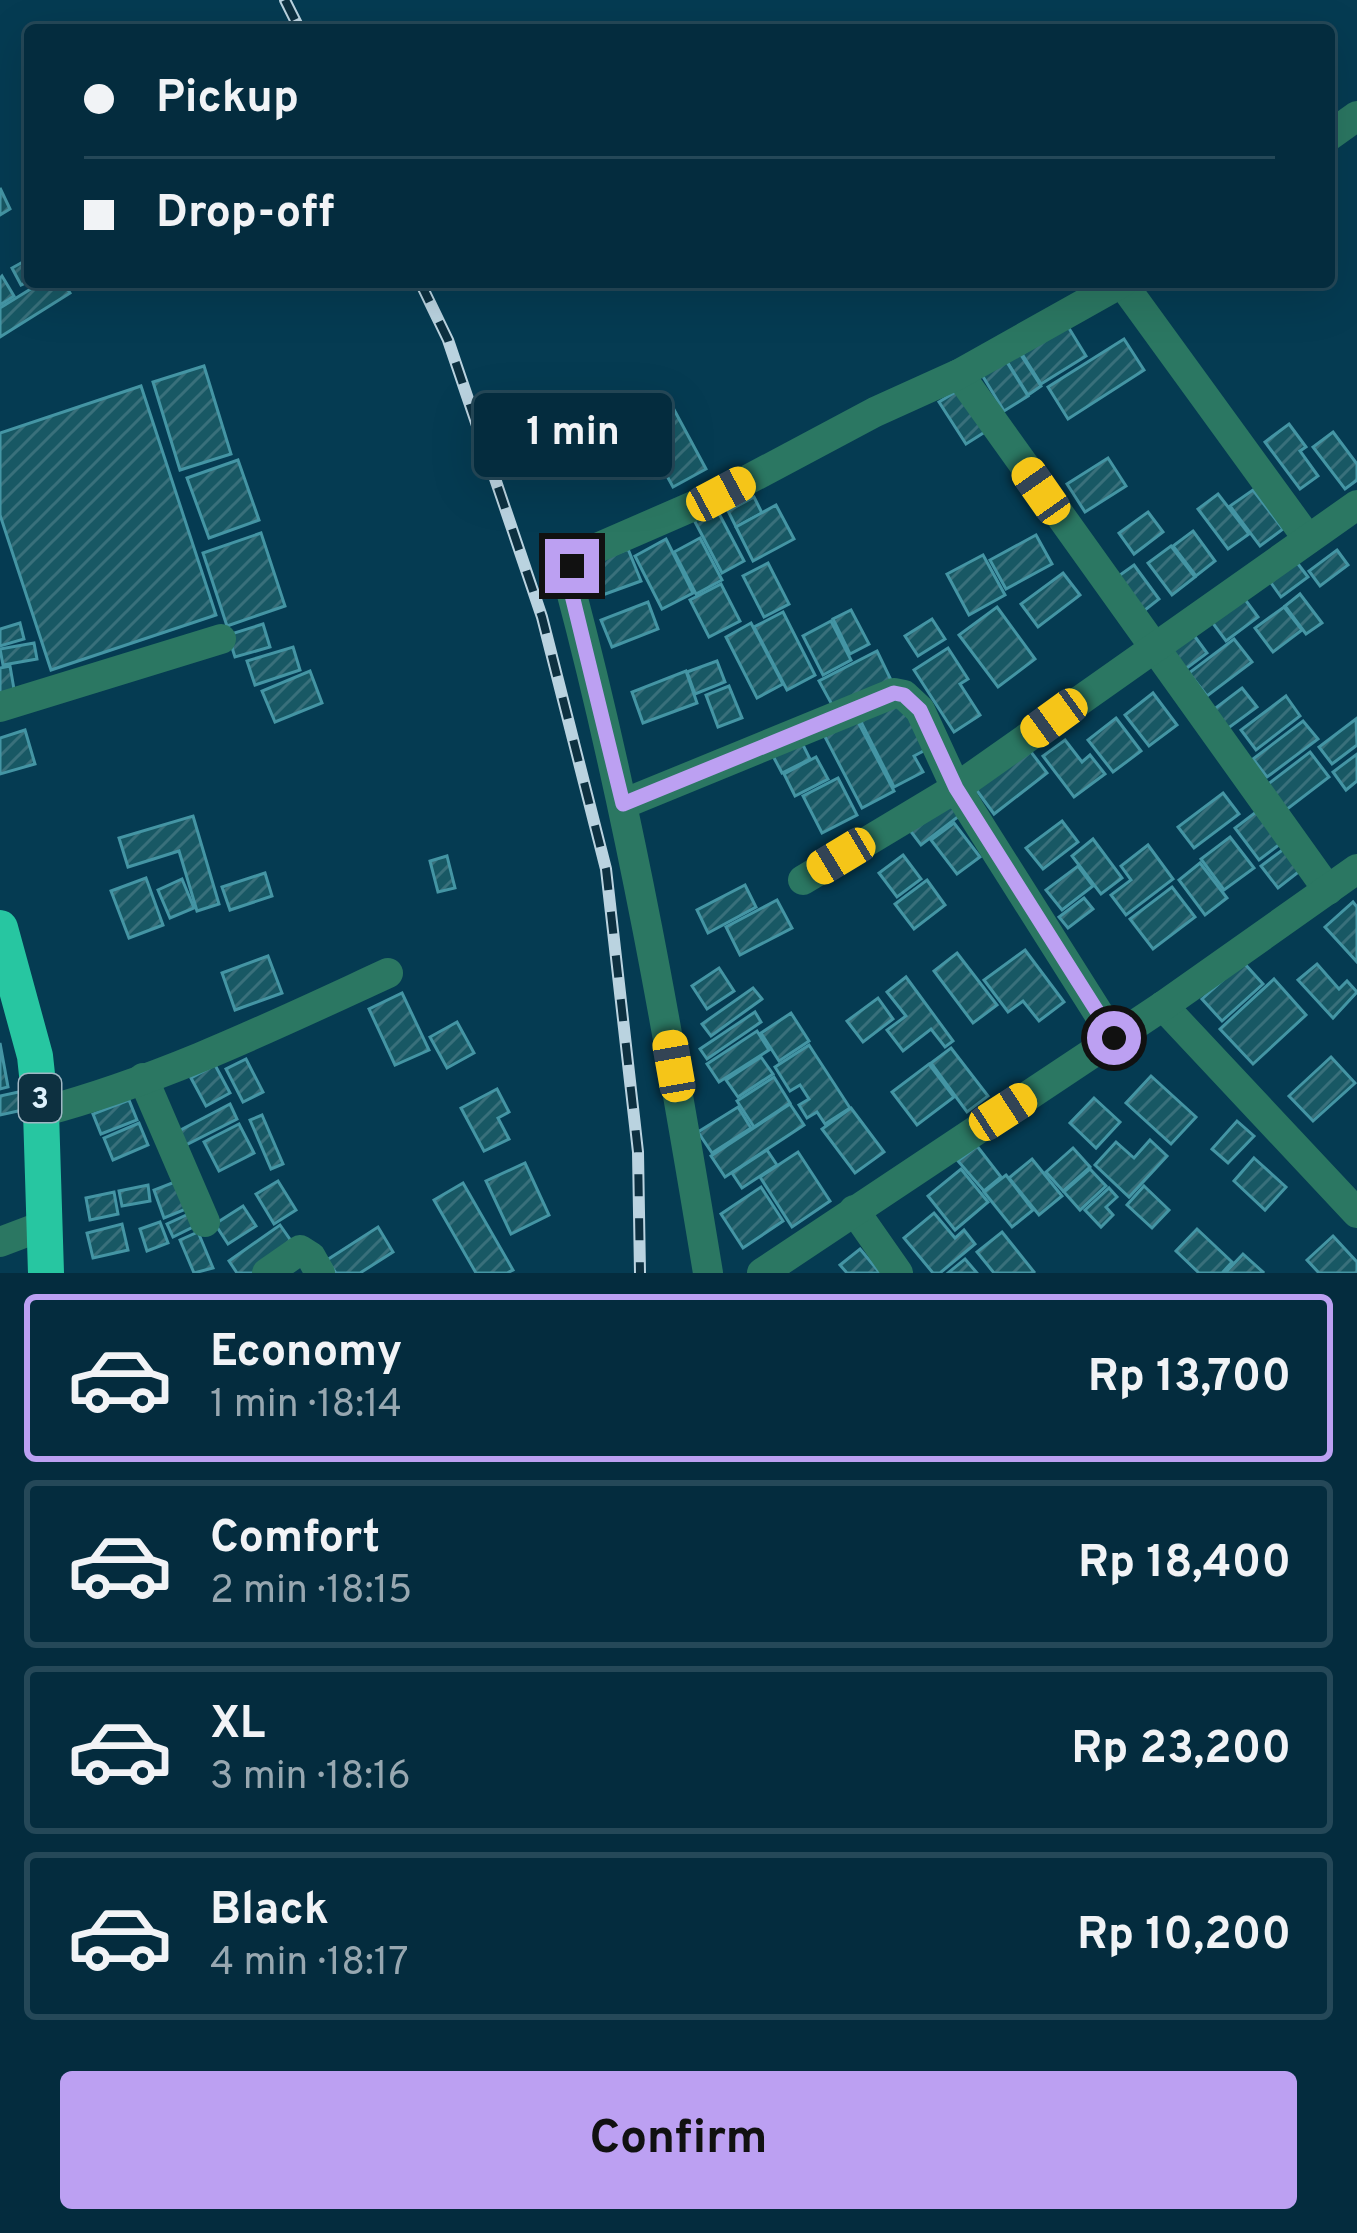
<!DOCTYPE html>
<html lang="en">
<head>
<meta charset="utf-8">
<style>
	body { margin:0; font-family:Overpass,sans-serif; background:#123849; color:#f1f3f6; height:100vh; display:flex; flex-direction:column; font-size:45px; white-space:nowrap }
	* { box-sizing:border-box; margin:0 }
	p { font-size:39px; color:#97a7b0 }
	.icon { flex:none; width:66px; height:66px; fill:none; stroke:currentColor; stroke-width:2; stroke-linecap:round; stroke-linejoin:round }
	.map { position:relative; height:1273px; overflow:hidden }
	.details { display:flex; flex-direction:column; background:#042c3e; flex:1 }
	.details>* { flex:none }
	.hud { position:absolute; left:24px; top:24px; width:1311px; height:264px; border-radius:12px; box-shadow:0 12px 48px #0002,0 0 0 3px #254858; display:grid; align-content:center; height:264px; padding:0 60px; background:#042c3e }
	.end { position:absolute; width:54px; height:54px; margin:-27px; border:15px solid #bca0f2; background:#111; box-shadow:0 0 0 6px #111 }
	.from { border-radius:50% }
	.bubble { position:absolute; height:84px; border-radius:12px; background:#042c3e; box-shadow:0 12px 48px #0002,0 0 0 3px #254858; font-size:39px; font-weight:700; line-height:84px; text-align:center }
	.car { position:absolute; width:36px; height:72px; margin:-36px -18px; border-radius:15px; box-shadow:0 0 9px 3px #0007; background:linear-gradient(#f5c518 24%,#345 0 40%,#f5c518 0 76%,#345 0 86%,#f5c518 0) }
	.hud b { display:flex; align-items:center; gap:42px; height:114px; font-size:45px }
	.hud b+b { border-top:3px solid #254858 }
	.hud i { width:30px; height:30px; background:#f1f3f6 }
	ul { padding:21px 0 0; list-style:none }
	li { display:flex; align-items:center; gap:36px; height:168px; margin:0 24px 18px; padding:0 36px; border:6px solid #254858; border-radius:12px }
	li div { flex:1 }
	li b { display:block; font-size:45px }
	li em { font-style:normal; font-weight:700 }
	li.selected { border-color:#bca0f2 }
	li>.icon { width:108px; height:108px; stroke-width:1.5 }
	.action { display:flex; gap:24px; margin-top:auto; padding:24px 60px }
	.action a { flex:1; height:138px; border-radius:12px; background:#bca0f2; color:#111; font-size:48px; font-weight:700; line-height:138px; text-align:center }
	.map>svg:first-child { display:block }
</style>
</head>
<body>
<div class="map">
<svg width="1357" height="1273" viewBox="0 0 1357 1273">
	<defs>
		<pattern id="building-hatch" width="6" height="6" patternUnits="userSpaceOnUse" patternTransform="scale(3)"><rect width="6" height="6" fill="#185864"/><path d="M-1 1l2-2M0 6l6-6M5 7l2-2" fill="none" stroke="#39707b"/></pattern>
	</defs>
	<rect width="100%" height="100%" fill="#053b52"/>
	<g fill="url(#building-hatch)" stroke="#4495a4" stroke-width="3">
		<polygon points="0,188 10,209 0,215"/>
		<polygon points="30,258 30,281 21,285 12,268"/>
		<polygon points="2,276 14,296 0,305 0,278"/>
		<polygon points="42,282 63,282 70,293 0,337 0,308"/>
		<polygon points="1067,325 1086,356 1041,384 1022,354"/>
		<polygon points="1124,339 1144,370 1068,419 1048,387"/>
		<polygon points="1019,352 1041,386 1028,395 1006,360"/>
		<polygon points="1005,359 1028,396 1004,411 982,375"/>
		<polygon points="204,366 231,454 180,470 153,382"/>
		<polygon points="141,386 216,615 51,670 0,515 0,433"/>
		<polygon points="962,388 988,430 966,444 939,402"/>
		<polygon points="633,395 641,410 616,425 607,409"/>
		<polygon points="671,404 706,469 673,487 638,423"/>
		<polygon points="1289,424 1306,447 1300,451 1318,476 1300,489 1265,442"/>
		<polygon points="1333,432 1357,464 1357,480 1345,489 1313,447"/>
		<polygon points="1108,458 1126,486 1085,512 1067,484"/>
		<polygon points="238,460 259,520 209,538 187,478"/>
		<polygon points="1253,490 1283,529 1260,546 1230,506"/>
		<polygon points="1218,494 1249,534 1228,549 1198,509"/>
		<polygon points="754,497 762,513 736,527 728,511"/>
		<polygon points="776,505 794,539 753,561 736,527"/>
		<polygon points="715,506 744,561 722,573 693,518"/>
		<polygon points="1148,512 1163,532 1134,554 1119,533"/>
		<polygon points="1193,531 1215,561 1196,576 1173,546"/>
		<polygon points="261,533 285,606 227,626 203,553"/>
		<polygon points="1036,535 1052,564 1006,589 990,560"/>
		<polygon points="700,538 722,580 696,594 674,552"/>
		<polygon points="666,539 693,593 662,609 635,556"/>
		<polygon points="1171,546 1195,577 1172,595 1148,563"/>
		<polygon points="628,549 641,581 597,597 586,565"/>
		<polygon points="1337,550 1348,565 1320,586 1309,571"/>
		<polygon points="983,555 1005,595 969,615 947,574"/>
		<polygon points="1295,560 1308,577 1281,597 1269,580"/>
		<polygon points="768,563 789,604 764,617 743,576"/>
		<polygon points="1134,565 1159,599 1140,614 1113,580"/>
		<polygon points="1063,573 1080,595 1038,627 1021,604"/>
		<polygon points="721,584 740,621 709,637 690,600"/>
		<polygon points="1241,594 1258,617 1226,641 1209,618"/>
		<polygon points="1300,594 1322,623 1306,634 1285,606"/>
		<polygon points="648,602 658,629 612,647 601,620"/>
		<polygon points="997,607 1035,659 998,687 959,635"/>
		<polygon points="1284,607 1302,630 1273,652 1255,628"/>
		<polygon points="851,610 869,644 850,654 833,619"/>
		<polygon points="783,612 815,675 787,690 754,627"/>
		<polygon points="932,619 945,639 918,656 905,636"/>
		<polygon points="831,621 851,660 823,675 803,636"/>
		<polygon points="20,623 24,639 0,646 0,629"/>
		<polygon points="751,623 783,684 757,698 726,637"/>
		<polygon points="263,624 270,647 235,657 228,635"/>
		<polygon points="1193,634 1207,653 1183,671 1169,652"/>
		<polygon points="1234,639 1252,662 1207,696 1189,673"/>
		<polygon points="34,643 37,659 3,665 0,649"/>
		<polygon points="293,647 300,670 255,685 247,661"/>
		<polygon points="948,648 968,679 960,684 980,715 954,732 914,670"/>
		<polygon points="877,651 892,682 836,712 819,681"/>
		<polygon points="717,661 725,682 695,694 687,672"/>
		<polygon points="10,666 15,695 0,698 0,668"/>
		<polygon points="310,671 322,703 275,722 262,691"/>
		<polygon points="686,671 697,703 643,723 632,692"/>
		<polygon points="729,686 742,718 718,727 706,695"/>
		<polygon points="1242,688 1257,707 1227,729 1213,710"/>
		<polygon points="1153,693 1177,725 1149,746 1125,715"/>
		<polygon points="902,696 929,748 914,756 923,772 894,787 859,718"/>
		<polygon points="1286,696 1300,716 1256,750 1241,730"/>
		<polygon points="856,718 894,791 862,808 824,735"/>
		<polygon points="1116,718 1141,751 1113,772 1088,740"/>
		<polygon points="1356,719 1357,745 1332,764 1319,747"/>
		<polygon points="1303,721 1318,739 1267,777 1253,759"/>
		<polygon points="25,730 35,764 0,774 0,738"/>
		<polygon points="800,739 810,759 782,773 772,754"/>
		<polygon points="1065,740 1082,762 1090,755 1105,774 1074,797 1043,756"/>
		<polygon points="1028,748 1047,773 994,814 975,788"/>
		<polygon points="1310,752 1329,777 1286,810 1267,785"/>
		<polygon points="1357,754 1357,781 1346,790 1333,772"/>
		<polygon points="816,757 828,779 795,796 784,774"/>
		<polygon points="838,778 857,815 822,833 803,796"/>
		<polygon points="1223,793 1239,814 1194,848 1178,827"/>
		<polygon points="947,800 959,816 921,845 909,829"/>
		<polygon points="1256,812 1280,844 1259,860 1235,828"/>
		<polygon points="193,816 219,904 197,911 179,851 128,867 119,838"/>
		<polygon points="1062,821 1078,842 1043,869 1026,848"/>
		<polygon points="954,823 980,857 957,874 931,840"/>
		<polygon points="1230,837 1254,868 1224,890 1201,859"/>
		<polygon points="1093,839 1122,878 1101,894 1072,856"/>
		<polygon points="1148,845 1173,879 1126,915 1111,895 1131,880 1121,866"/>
		<polygon points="1285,848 1301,870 1278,888 1261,866"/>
		<polygon points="903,855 921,879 897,897 879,873"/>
		<polygon points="447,856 455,888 438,892 430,861"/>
		<polygon points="1200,863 1227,898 1205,915 1179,880"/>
		<polygon points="1078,866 1093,886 1062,910 1046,890"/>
		<polygon points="265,873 272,896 230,910 222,887"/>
		<polygon points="146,878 163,925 129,938 111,891"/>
		<polygon points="182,879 194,908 170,918 158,890"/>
		<polygon points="927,880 945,905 914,929 895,904"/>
		<polygon points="745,885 756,907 708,933 697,910"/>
		<polygon points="1172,887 1195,917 1153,949 1130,919"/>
		<polygon points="1084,898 1093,909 1068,928 1059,917"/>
		<polygon points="777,900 792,928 740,955 726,927"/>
		<polygon points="1353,902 1357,907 1357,962 1325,927"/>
		<polygon points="1025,950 1064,1002 1039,1021 1023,1001 1008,1012 984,980"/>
		<polygon points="957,953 997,1005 973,1023 934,971"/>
		<polygon points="268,956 282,993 235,1010 222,973"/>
		<polygon points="1243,962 1263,984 1222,1021 1202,999"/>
		<polygon points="1317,964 1339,989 1347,981 1357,992 1333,1018 1298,980"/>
		<polygon points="719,968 734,991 707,1009 692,986"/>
		<polygon points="906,977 953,1041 945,1047 931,1029 903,1051 887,1030 906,1016 887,992"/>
		<polygon points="1274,979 1306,1015 1253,1064 1220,1029"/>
		<polygon points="753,988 762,999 711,1036 702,1024"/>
		<polygon points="402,993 429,1050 395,1065 369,1009"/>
		<polygon points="878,998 893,1019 863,1042 847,1021"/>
		<polygon points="755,1012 761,1022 707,1059 700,1049"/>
		<polygon points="791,1013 809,1041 779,1061 761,1033"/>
		<polygon points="457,1022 474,1053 447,1068 430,1037"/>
		<polygon points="757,1031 769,1050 719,1082 707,1064"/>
		<polygon points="0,1043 8,1087 0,1089"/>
		<polygon points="809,1045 850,1108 825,1124 817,1112 807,1118 799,1105 809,1099 800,1085 790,1091 775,1067"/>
		<polygon points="951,1048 988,1096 967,1112 931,1063"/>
		<polygon points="761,1057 773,1074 738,1097 726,1080"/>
		<polygon points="1331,1057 1355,1083 1313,1121 1289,1096"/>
		<polygon points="246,1059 263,1092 243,1102 226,1069"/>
		<polygon points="929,1064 954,1097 917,1125 892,1092"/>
		<polygon points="215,1065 230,1093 206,1106 191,1078"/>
		<polygon points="1151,1076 1196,1117 1171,1144 1126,1103"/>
		<polygon points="774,1077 790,1103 754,1127 737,1101"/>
		<polygon points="497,1089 509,1112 498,1118 509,1139 484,1151 461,1108"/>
		<polygon points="23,1091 27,1109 0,1115 0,1096"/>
		<polygon points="1094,1098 1120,1122 1096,1148 1070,1123"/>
		<polygon points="129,1100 137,1120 101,1134 93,1114"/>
		<polygon points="230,1104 237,1119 184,1146 177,1132"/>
		<polygon points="790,1104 804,1125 725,1177 711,1156"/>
		<polygon points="738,1107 751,1128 712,1153 698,1132"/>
		<polygon points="851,1108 884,1152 855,1173 822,1129"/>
		<polygon points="262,1115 283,1164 271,1169 250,1120"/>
		<polygon points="1237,1121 1254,1136 1228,1163 1212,1149"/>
		<polygon points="139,1123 148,1145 113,1160 104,1138"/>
		<polygon points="239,1124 254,1153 219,1171 204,1142"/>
		<polygon points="1150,1140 1167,1156 1129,1197 1095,1165 1116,1142 1134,1158"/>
		<polygon points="977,1146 1001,1177 984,1191 958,1161"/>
		<polygon points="1073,1148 1090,1167 1063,1191 1046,1172"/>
		<polygon points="767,1150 777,1165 742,1188 732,1173"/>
		<polygon points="798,1152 830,1201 792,1227 760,1177"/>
		<polygon points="1254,1158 1286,1187 1265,1210 1234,1181"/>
		<polygon points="1032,1159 1062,1196 1039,1215 1009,1178"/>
		<polygon points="525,1163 549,1215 511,1234 486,1181"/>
		<polygon points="961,1169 988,1202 955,1230 928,1196"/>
		<polygon points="1090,1169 1106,1186 1080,1210 1064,1192"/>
		<polygon points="1006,1175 1033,1210 1012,1227 984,1192"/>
		<polygon points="180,1180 191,1207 164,1218 154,1190"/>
		<polygon points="278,1181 296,1210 274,1224 256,1194"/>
		<polygon points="463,1183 513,1270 507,1273 476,1273 434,1200"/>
		<polygon points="148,1185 150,1201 122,1206 119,1191"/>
		<polygon points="1144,1186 1169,1210 1152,1228 1127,1205"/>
		<polygon points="761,1187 783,1221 743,1248 721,1214"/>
		<polygon points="1109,1188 1117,1197 1106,1207 1113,1215 1101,1227 1085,1210"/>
		<polygon points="114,1192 118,1214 90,1220 86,1198"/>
		<polygon points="243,1206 256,1226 228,1244 215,1224"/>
		<polygon points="193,1212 199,1224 173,1237 167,1224"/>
		<polygon points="934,1213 955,1238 964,1230 975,1244 940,1273 933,1273 904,1238"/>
		<polygon points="160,1222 168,1243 147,1251 140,1229"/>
		<polygon points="122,1224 128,1250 93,1258 87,1233"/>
		<polygon points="280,1225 296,1248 261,1273 237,1273 229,1261"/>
		<polygon points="378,1227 393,1252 360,1273 336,1273 327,1260"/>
		<polygon points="1197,1229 1232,1262 1222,1273 1199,1273 1176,1251"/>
		<polygon points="198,1232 213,1268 194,1273 180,1240"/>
		<polygon points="1002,1232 1034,1272 1033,1273 994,1273 977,1252"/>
		<polygon points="1333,1236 1357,1262 1357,1273 1319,1273 1307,1260"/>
		<polygon points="860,1249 880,1273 847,1273 840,1265"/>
		<polygon points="1243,1254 1263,1272 1262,1273 1225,1273"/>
		<polygon points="965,1259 977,1273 948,1273"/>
	</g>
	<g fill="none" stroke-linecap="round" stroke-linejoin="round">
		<g stroke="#2b7762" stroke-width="30">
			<polyline points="1329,136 1357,116"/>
			<polyline points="1122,283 1308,539"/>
			<polyline points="959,374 1328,890"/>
			<polyline points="0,707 221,639"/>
			<polyline points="623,804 894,693 904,695 920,710 956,788 1114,1038"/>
			<polyline points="803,880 956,788 1357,505"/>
			<polyline points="1163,1006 1357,1213"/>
			<polyline points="143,1078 205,1222"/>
			<path d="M41 1112C162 1080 275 1025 388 973"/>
			<polyline points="854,1210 898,1273"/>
			<polyline points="0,1242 45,1225"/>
			<polyline points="267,1273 300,1250 311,1257 320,1273"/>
			<path d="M708 1273C670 1042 630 813 570 587L572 566 597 548 721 494 875 412 959 374 1123 282"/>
			<polyline points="762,1273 1163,1006 1357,869"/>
		</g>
		<polyline stroke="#27c6a1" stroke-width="36" points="0,928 35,1056 41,1112 46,1273"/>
		<g stroke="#bad3e0" stroke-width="12">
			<g id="rail">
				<polyline points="285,0 300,30"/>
				<polyline points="420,282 448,340 542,617 606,869 638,1152 640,1273"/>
			</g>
		</g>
		<use href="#rail" stroke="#0d3040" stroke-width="8" stroke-dasharray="22" stroke-linecap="butt"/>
	</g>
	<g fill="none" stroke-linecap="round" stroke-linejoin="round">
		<polyline stroke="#bca0f2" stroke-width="15" points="572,566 570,587 623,804 894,693 904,695 920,710 956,788 1114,1038"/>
	</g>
	<g text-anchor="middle" stroke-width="9" stroke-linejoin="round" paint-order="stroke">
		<rect fill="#0d3040" stroke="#9fb6c3" stroke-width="3" x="19" y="1074" width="42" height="48" rx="9"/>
		<g font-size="30" font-weight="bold" fill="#ddf0fb">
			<text x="40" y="1108">3</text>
		</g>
	</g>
</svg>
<i class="end from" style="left:1114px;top:1038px"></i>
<i class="end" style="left:572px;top:566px"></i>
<div class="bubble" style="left:474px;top:393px;width:198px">1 min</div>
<i class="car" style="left:1041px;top:491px;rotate:325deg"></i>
<i class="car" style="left:721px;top:494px;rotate:62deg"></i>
<i class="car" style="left:1054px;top:718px;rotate:234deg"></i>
<i class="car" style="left:841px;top:856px;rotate:239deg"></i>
<i class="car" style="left:674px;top:1066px;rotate:350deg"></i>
<i class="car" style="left:1003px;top:1112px;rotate:57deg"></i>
<div class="hud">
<b><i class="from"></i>Pickup</b>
<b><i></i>Drop-off</b>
</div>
</div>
<section class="details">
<ul>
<li class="selected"><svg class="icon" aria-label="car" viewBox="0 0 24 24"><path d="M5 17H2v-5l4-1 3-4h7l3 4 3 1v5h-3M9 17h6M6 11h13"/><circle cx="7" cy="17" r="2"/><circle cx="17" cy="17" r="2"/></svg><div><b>Economy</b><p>1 min · 18:14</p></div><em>Rp 13,700</em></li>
<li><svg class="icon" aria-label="car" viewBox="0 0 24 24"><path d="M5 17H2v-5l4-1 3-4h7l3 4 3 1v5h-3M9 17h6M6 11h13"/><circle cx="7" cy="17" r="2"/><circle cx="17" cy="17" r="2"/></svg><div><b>Comfort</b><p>2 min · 18:15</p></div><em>Rp 18,400</em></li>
<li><svg class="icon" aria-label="car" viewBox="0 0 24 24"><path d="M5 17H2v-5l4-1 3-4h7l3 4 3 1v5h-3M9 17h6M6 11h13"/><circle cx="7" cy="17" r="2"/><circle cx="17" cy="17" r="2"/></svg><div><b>XL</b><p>3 min · 18:16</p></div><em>Rp 23,200</em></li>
<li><svg class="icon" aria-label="car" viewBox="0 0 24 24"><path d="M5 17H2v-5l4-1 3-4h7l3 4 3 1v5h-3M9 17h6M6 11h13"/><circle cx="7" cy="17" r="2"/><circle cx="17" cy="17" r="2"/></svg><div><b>Black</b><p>4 min · 18:17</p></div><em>Rp 10,200</em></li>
</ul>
<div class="action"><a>Confirm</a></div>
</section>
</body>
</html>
